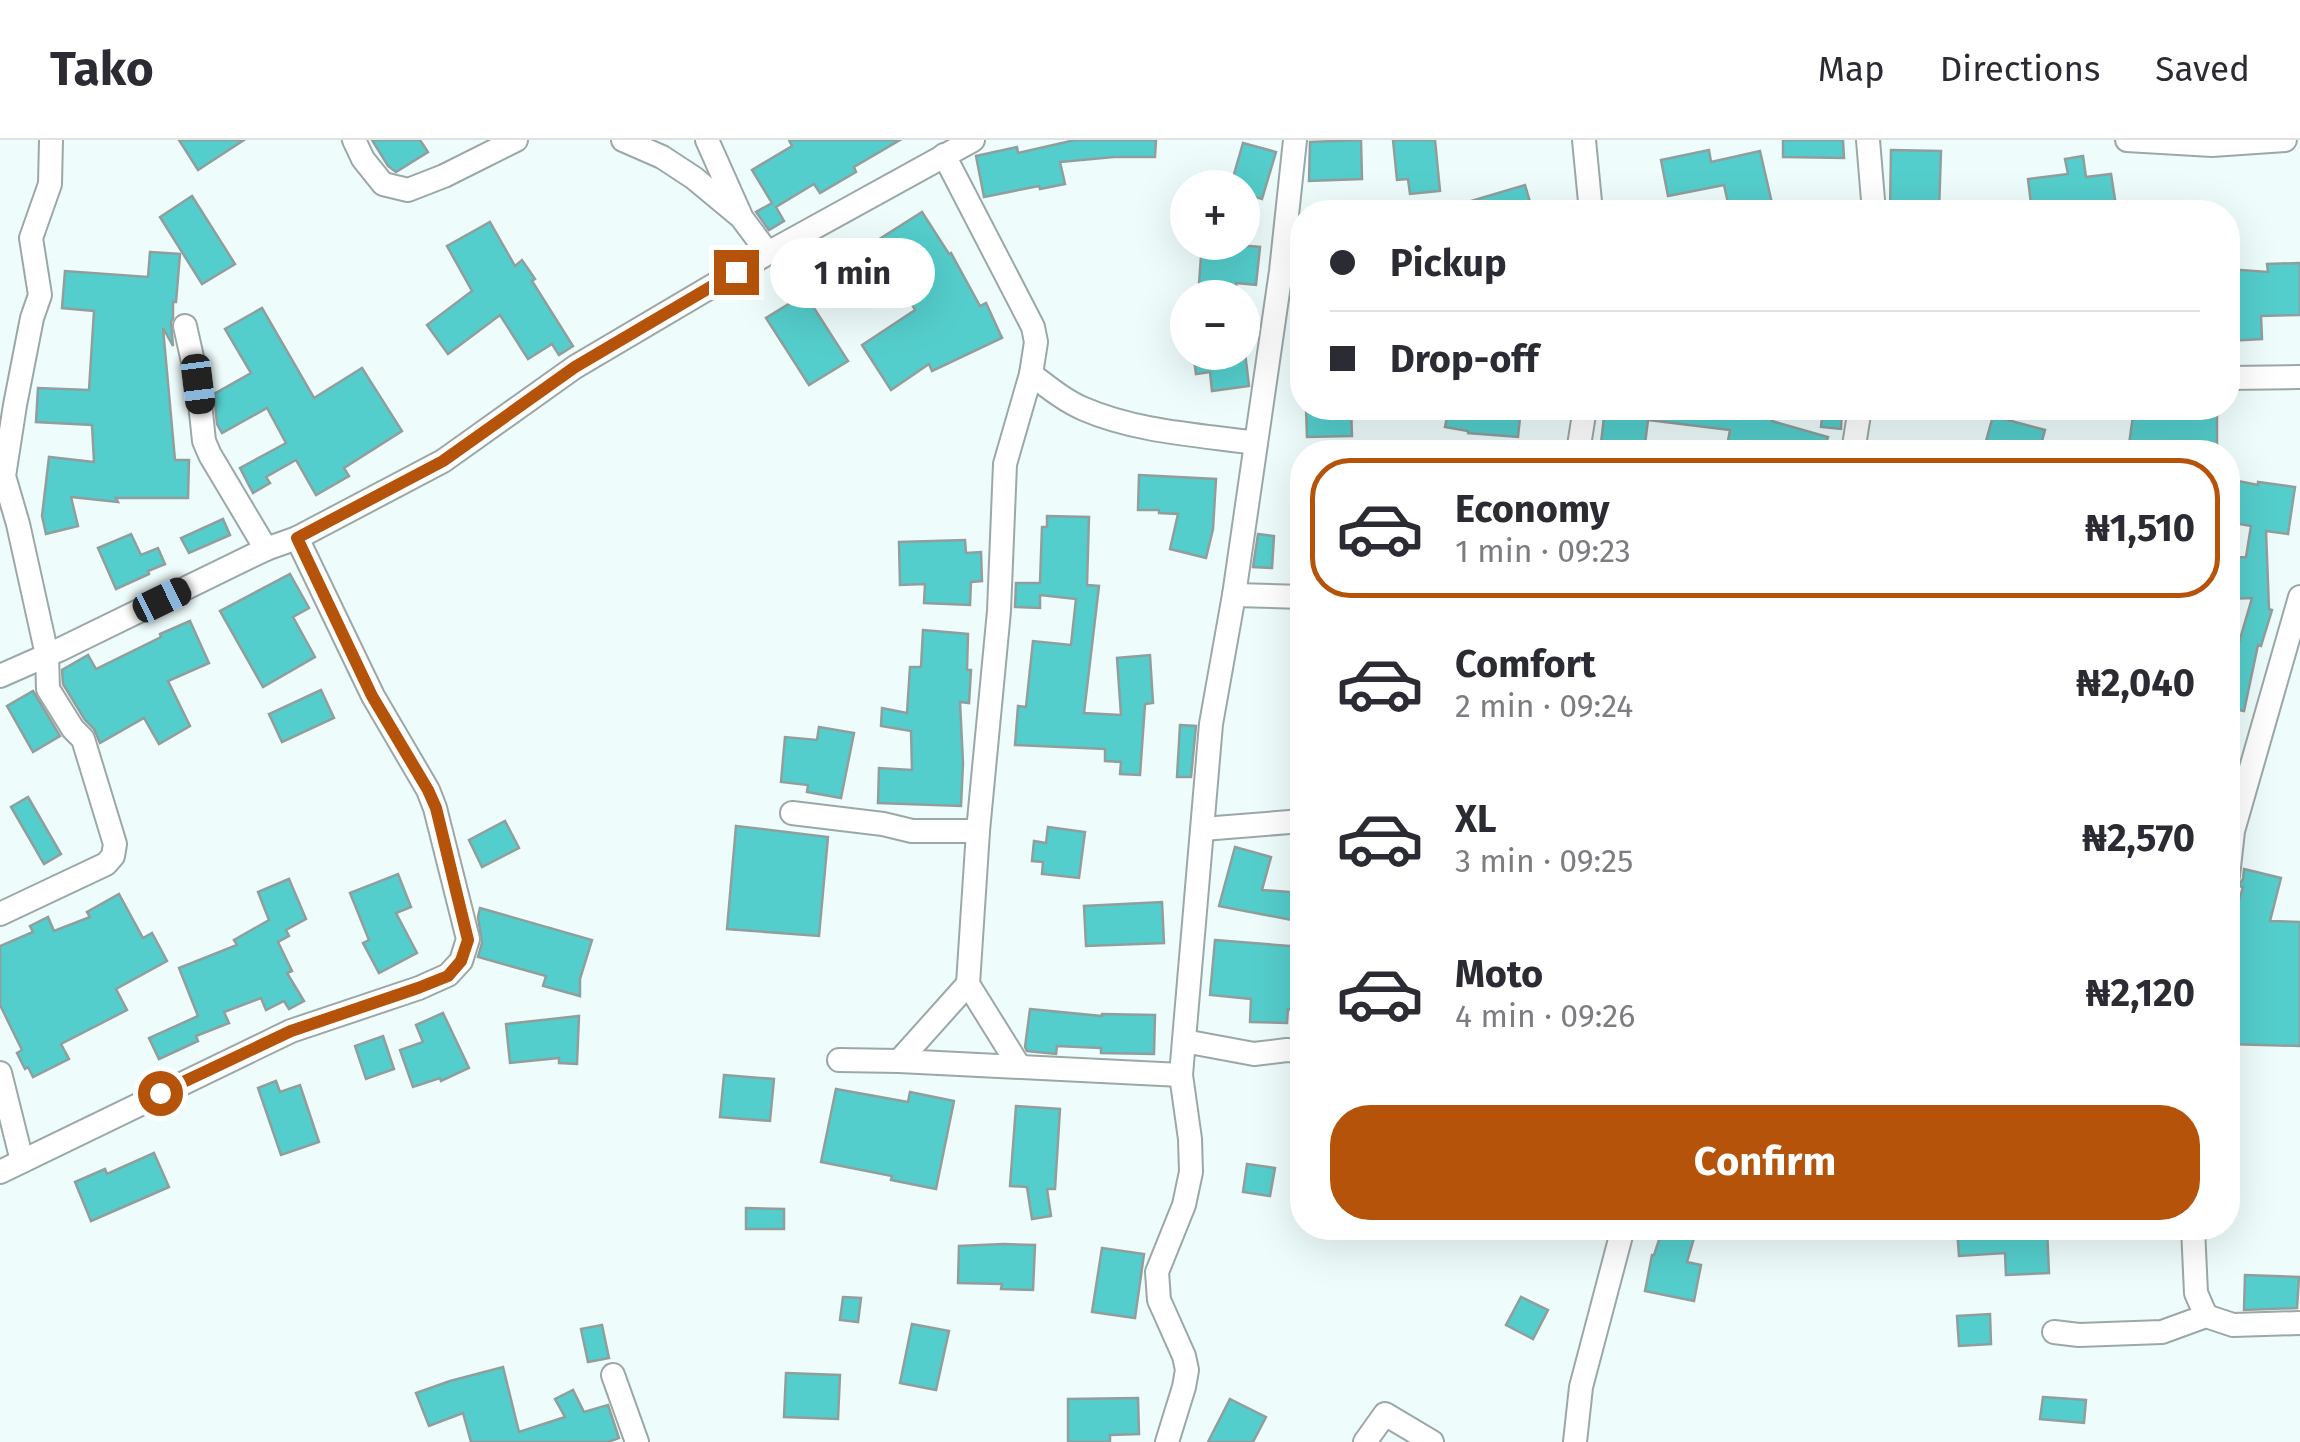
<!DOCTYPE html>
<html lang="en">
<head>
<meta charset="utf-8">
<style>
	body { margin:0; font-family:"Fira Sans",sans-serif; background:#f7f7f7; color:#2b2b33; height:100vh; display:flex; flex-direction:column; font-size:38px; white-space:nowrap }
	* { box-sizing:border-box; margin:0 }
	p { font-size:32px; color:#7c7c81 }
	.icon { flex:none; width:55px; height:55px; fill:none; stroke:currentColor; stroke-width:2; stroke-linecap:round; stroke-linejoin:round }
	.map { position:relative; flex:1; overflow:hidden }
	.side { position:absolute; left:1290px; top:300px; width:950px; height:800px; display:flex; flex-direction:column; background:#fff; border-radius:40px; box-shadow:0 10px 40px #0002 }
	.side>* { flex:none }
	.top-card { position:absolute; left:1290px; top:60px; width:950px; height:220px; border-radius:40px; box-shadow:0 10px 40px #0002; display:grid; align-content:center; height:220px; padding:0 40px; background:#fff }
	.tools { position:absolute; left:1170px; top:30px; display:grid; gap:20px }
	.tools a { display:grid; place-items:center; width:90px; height:90px; border-radius:50%; background:#fff; box-shadow:0 10px 40px #0002; font-size:50px }
	.end { position:absolute; width:45px; height:45px; margin:-22px; border:12px solid #b45309; background:#fff; box-shadow:0 0 0 5px #fff }
	.from { border-radius:50% }
	.bubble { position:absolute; height:70px; border-radius:35px; background:#fff; box-shadow:0 10px 40px #0002; font-size:32px; font-weight:700; line-height:70px; text-align:center }
	.car { position:absolute; width:30px; height:60px; margin:-30px -15px; border-radius:12px; box-shadow:0 0 8px 2px #0007; background:linear-gradient(#222 24%,#8ab4d8 0 40%,#222 0 76%,#8ab4d8 0 86%,#222 0) }
	.top-card b { display:flex; align-items:center; gap:35px; height:95px; font-size:38px }
	.top-card b+b { border-top:2px solid #e1e1e2 }
	.top-card i { width:25px; height:25px; background:#2b2b33 }
	ul { padding:18px 0 0; list-style:none }
	li { display:flex; align-items:center; gap:30px; height:140px; margin:0 20px 15px; padding:0 20px; border:5px solid transparent; border-radius:40px }
	li div { flex:1 }
	li b { display:block; font-size:38px }
	li em { font-style:normal; font-weight:700 }
	li.on { border-color:#b45309 }
	li>.icon { width:90px; height:90px; stroke-width:1.5 }
	.primary-button { display:flex; gap:20px; margin-top:auto; padding:20px 40px }
	.primary-button a { flex:1; height:115px; border-radius:40px; background:#b45309; color:#fff; font-size:40px; font-weight:700; line-height:115px; text-align:center }
	header { display:flex; align-items:center; gap:60px; box-sizing:border-box; height:140px; padding:0 50px; background:#fff; border-bottom:2px solid #e1e1e2 }
	header strong { font-size:48px }
	nav { display:flex; gap:55px; margin-inline-start:auto; font-size:35px }
	.map>svg:first-child { display:block }
</style>
</head>
<body>
<header>
<strong>Tako</strong>
<nav><a>Map</a><a>Directions</a><a>Saved</a></nav>
</header>
<div class="map">
<svg width="2300" height="1302" viewBox="0 0 2300 1302">
	<rect width="100%" height="100%" fill="#effcfc"/>
	<g fill="#54cecc" stroke="#919e9e" stroke-width="2.5">
		<polygon points="179,0 244,0 198,30"/>
		<polygon points="372,0 420,0 428,12 396,32 388,26"/>
		<polygon points="789,0 900,0 854,27 856,32 820,53 814,44 776,67 784,81 769,90 756,72 772,63 752,30 792,6"/>
		<polygon points="1075,0 1156,0 1155,17 1114,17 1060,22 1065,44 1040,49 1039,46 984,57 976,16 1017,7 1018,13"/>
		<polygon points="1361,0 1362,39 1309,41 1310,2"/>
		<polygon points="1393,0 1435,0 1440,51 1410,54 1408,39 1397,40"/>
		<polygon points="1783,0 1843,0 1844,18 1783,17"/>
		<polygon points="1243,3 1276,12 1262,59 1242,53 1242,48 1230,48"/>
		<polygon points="1709,10 1711,22 1760,11 1774,72 1730,72 1724,45 1668,56 1661,20"/>
		<polygon points="1891,10 1941,11 1939,72 1890,72"/>
		<polygon points="2083,16 2086,37 2111,34 2117,72 2032,72 2028,39 2068,34 2065,19"/>
		<polygon points="1525,45 1533,72 1448,72 1447,68"/>
		<polygon points="192,56 235,124 202,144 160,77"/>
		<polygon points="922,72 949,114 951,113 980,166 986,163 1002,198 932,231 929,224 891,250 862,205 915,170 895,134 875,146 856,114"/>
		<polygon points="490,82 515,126 522,120 535,139 532,141 573,206 559,215 552,204 528,219 500,175 448,214 427,185 472,151 447,106"/>
		<polygon points="1202,102 1260,107 1256,145 1236,143 1237,158 1198,158"/>
		<polygon points="150,112 180,114 176,162 173,162 173,178 171,182 173,206 163,188 175,320 189,320 188,358 116,358 118,362 71,357 78,386 46,394 42,376 49,317 94,322 92,285 36,282 38,248 89,250 94,171 62,168 65,131 148,137"/>
		<polygon points="2300,123 2300,175 2261,176 2262,199 2228,201 2228,129 2268,132 2267,124"/>
		<polygon points="805,154 848,221 809,245 766,178"/>
		<polygon points="262,168 314,258 362,228 402,291 344,328 349,336 316,355 296,320 266,337 270,343 253,353 240,328 286,303 267,268 222,293 217,284 214,254 251,233 225,189"/>
		<polygon points="1193,212 1245,212 1249,246 1212,251 1210,232 1196,234"/>
		<polygon points="1306,268 1351,268 1352,296 1307,297"/>
		<polygon points="1449,268 1521,268 1518,297 1468,293 1468,291 1445,287"/>
		<polygon points="1605,268 1775,268 1772,281 1828,297 1823,312 1726,312 1730,290 1648,280 1644,312 1600,312"/>
		<polygon points="1823,268 1842,268 1841,289 1821,287"/>
		<polygon points="2134,268 2217,268 2217,312 2128,312"/>
		<polygon points="1993,276 2045,290 2039,312 1983,312"/>
		<polygon points="1139,335 1216,339 1213,389 1206,418 1170,409 1178,374 1159,373 1159,370 1138,370"/>
		<polygon points="2228,339 2258,345 2258,342 2295,347 2288,394 2266,391 2269,469 2272,470 2261,506 2258,505 2244,571 2228,568 2228,551 2235,516 2252,458 2228,459 2228,418 2246,417 2251,386 2228,382"/>
		<polygon points="1047,376 1089,377 1087,445 1099,446 1084,573 1121,575 1117,518 1150,515 1153,563 1145,564 1140,635 1120,634 1121,622 1105,621 1105,609 1015,605 1018,566 1026,567 1033,501 1071,505 1076,459 1040,455 1040,468 1015,467 1016,443 1040,443 1042,387 1047,387"/>
		<polygon points="223,379 230,395 189,413 181,398"/>
		<polygon points="131,394 141,415 158,408 165,424 148,431 149,434 116,449 98,408"/>
		<polygon points="1258,394 1274,396 1272,428 1253,427"/>
		<polygon points="965,400 966,413 981,412 982,441 971,442 970,465 924,463 925,444 900,445 899,402"/>
		<polygon points="290,434 309,468 293,477 315,517 263,547 220,471"/>
		<polygon points="190,481 209,523 168,541 190,586 159,604 144,578 100,603 94,589 85,580 63,544 62,530 88,515 96,529 161,497 160,494"/>
		<polygon points="923,490 968,494 967,530 971,530 969,563 960,562 963,623 961,666 878,663 879,628 912,630 911,591 881,586 882,568 907,573 910,527 921,527"/>
		<polygon points="321,550 334,578 282,602 269,574"/>
		<polygon points="33,551 60,596 33,612 7,566"/>
		<polygon points="1180,585 1196,586 1191,637 1177,637"/>
		<polygon points="819,587 854,593 841,658 807,652 808,645 781,642 785,597 817,600"/>
		<polygon points="28,657 61,714 44,724 11,667"/>
		<polygon points="505,681 519,708 482,727 469,700"/>
		<polygon points="736,686 828,697 819,796 727,789"/>
		<polygon points="1048,687 1085,692 1079,738 1042,734 1043,722 1032,721 1034,701 1046,703"/>
		<polygon points="1235,707 1271,717 1262,750 1302,753 1302,782 1219,766"/>
		<polygon points="2244,729 2281,738 2270,781 2300,782 2300,906 2228,904 2228,834 2234,788 2231,788 2243,747 2238,746 2243,739"/>
		<polygon points="398,734 411,767 396,773 417,813 379,833 363,803 369,800 350,753"/>
		<polygon points="289,739 306,779 286,790 289,796 278,802 292,831 287,833 304,861 289,869 284,861 266,870 261,858 224,872 229,883 196,896 198,901 159,919 149,898 198,876 179,828 237,805 234,800 269,780 258,752"/>
		<polygon points="119,754 143,798 152,793 167,821 116,849 127,870 61,904 69,919 33,937 28,927 25,929 17,913 22,910 0,865 0,806 33,792 30,786 48,777 54,791 90,777 87,772"/>
		<polygon points="1162,762 1164,803 1086,806 1084,766"/>
		<polygon points="480,768 592,800 580,839 580,856 543,846 546,836 478,817 482,803 478,777"/>
		<polygon points="1215,800 1302,807 1302,872 1288,869 1287,883 1250,882 1251,859 1210,855"/>
		<polygon points="1030,869 1102,876 1102,874 1155,875 1154,914 1101,913 1101,908 1057,906 1056,914 1027,911 1025,907"/>
		<polygon points="443,873 469,928 441,941 440,938 413,947 400,910 423,902 416,885"/>
		<polygon points="579,876 577,924 559,923 559,918 510,923 506,884"/>
		<polygon points="383,896 394,929 366,939 355,906"/>
		<polygon points="724,935 774,939 770,981 720,977"/>
		<polygon points="276,941 280,952 300,945 319,1002 281,1015 258,948"/>
		<polygon points="836,949 908,962 910,952 954,961 936,1049 891,1040 892,1036 821,1022"/>
		<polygon points="1016,966 1060,969 1055,1049 1047,1049 1051,1076 1032,1079 1027,1047 1010,1046"/>
		<polygon points="154,1013 169,1047 91,1081 75,1042 105,1029 107,1034"/>
		<polygon points="1247,1024 1275,1028 1270,1056 1243,1052"/>
		<polygon points="746,1068 784,1069 784,1089 746,1089"/>
		<polygon points="1663,1088 1697,1088 1687,1122 1701,1125 1694,1161 1645,1151 1652,1115 1654,1115"/>
		<polygon points="1957,1088 2047,1088 2049,1133 2006,1135 2005,1113 1959,1116"/>
		<polygon points="1003,1104 1035,1105 1033,1150 1001,1149 1002,1144 958,1143 959,1106"/>
		<polygon points="1102,1108 1144,1114 1135,1178 1092,1172"/>
		<polygon points="2245,1135 2299,1137 2297,1168 2244,1170"/>
		<polygon points="843,1157 861,1158 858,1182 840,1180"/>
		<polygon points="1521,1157 1548,1170 1533,1199 1506,1185"/>
		<polygon points="1990,1174 1991,1204 1959,1206 1957,1176"/>
		<polygon points="912,1184 949,1191 936,1250 900,1243"/>
		<polygon points="602,1185 609,1218 588,1222 581,1189"/>
		<polygon points="503,1227 519,1292 565,1277 555,1259 573,1250 584,1272 608,1265 619,1298 608,1302 471,1302 463,1273 429,1286 416,1253 450,1241"/>
		<polygon points="786,1233 840,1235 838,1279 784,1277"/>
		<polygon points="2043,1257 2086,1260 2084,1283 2040,1279"/>
		<polygon points="1138,1258 1139,1294 1110,1295 1110,1302 1068,1302 1068,1259"/>
		<polygon points="1230,1259 1266,1277 1253,1302 1208,1302"/>
	</g>
	<g fill="none" stroke-linecap="round" stroke-linejoin="round">
		<g stroke="#9ba8a7" stroke-width="26">
			<g id="minor">
				<polyline points="354,0 363,19 383,44 408,50 444,36 516,0"/>
				<polyline points="623,0 662,17 694,38 741,77 768,113"/>
				<polyline points="707,0 740,74"/>
				<polyline points="1584,0 1591,72"/>
				<polyline points="1868,0 1874,72"/>
				<polyline points="2127,0 2212,5 2285,0"/>
				<polyline points="944,15 1033,187 1036,202 1031,234 1005,324 999,471 978,691 968,844 1019,926"/>
				<polyline points="185,186 198,244 204,301 210,315 266,409"/>
				<path d="M1031 234C1048 247 1065 261 1084 269 1137 292 1200 295 1256 303"/>
				<polyline points="2228,238 2300,237"/>
				<polyline points="1578,312 1585,268"/>
				<polyline points="1853,312 1860,268"/>
				<polyline points="1234,455 1302,457"/>
				<polyline points="0,536 59,510 266,409 297,398 443,321 575,227 768,113 973,0"/>
				<polyline points="792,673 883,684 912,691 978,691"/>
				<polyline points="1203,689 1302,681"/>
				<polyline points="2228,736 2233,691 2300,457"/>
				<polyline points="0,774 106,724 113,716 115,704 83,599 73,589 48,549 47,515 18,384 4,336 15,265 32,178 40,155 31,98 50,44 51,0"/>
				<polyline points="1184,901 1254,914 1287,910 1302,911"/>
				<polyline points="839,920 899,921 1181,935"/>
				<polyline points="899,921 968,844"/>
				<polyline points="0,933 22,1021"/>
				<polyline points="0,1032 291,891 419,848 448,835 461,821 468,799 435,668 428,650 373,556 297,398"/>
				<polyline points="2193,1088 2196,1153 2206,1176"/>
				<polyline points="2054,1192 2079,1195 2162,1192 2206,1176 2233,1185 2300,1183"/>
				<polyline points="613,1235 637,1302"/>
				<polyline points="1167,1302 1184,1247 1187,1230 1184,1216 1159,1160 1157,1132 1184,1065 1191,1032 1190,999 1181,935 1211,584 1234,455 1281,131 1295,0"/>
				<polyline points="1365,1302 1385,1274 1432,1302"/>
				<polyline points="1575,1302 1581,1247 1623,1088"/>
			</g>
		</g>
		<use href="#minor" stroke="#fff" stroke-width="22"/>
	</g>
	<g fill="none" stroke-linecap="round" stroke-linejoin="round">
		<polyline stroke="#b45309" stroke-width="12" points="160,953 291,891 418,848 448,836 461,821 468,800 436,668 428,650 372,556 297,398 443,321 575,227 736,132"/>
	</g>
</svg>
<div class="tools">
<a>+</a>
<a>−</a>
</div>
<i class="end from" style="left:160px;top:953px"></i>
<i class="end" style="left:736px;top:132px"></i>
<div class="bubble" style="left:770px;top:98px;width:165px">1 min</div>
<i class="car" style="left:198px;top:244px;rotate:173deg"></i>
<i class="car" style="left:162px;top:460px;rotate:64deg"></i>
<div class="top-card">
<b><i class="from"></i>Pickup</b>
<b><i></i>Drop-off</b>
</div>
<section class="side">
<ul>
<li class="on"><svg class="icon" aria-label="car" viewBox="0 0 24 24"><path d="M5 17H2v-5l4-1 3-4h7l3 4 3 1v5h-3M9 17h6M6 11h13"/><circle cx="7" cy="17" r="2"/><circle cx="17" cy="17" r="2"/></svg><div><b>Economy</b><p>1 min · 09:23</p></div><em>₦1,510</em></li>
<li><svg class="icon" aria-label="car" viewBox="0 0 24 24"><path d="M5 17H2v-5l4-1 3-4h7l3 4 3 1v5h-3M9 17h6M6 11h13"/><circle cx="7" cy="17" r="2"/><circle cx="17" cy="17" r="2"/></svg><div><b>Comfort</b><p>2 min · 09:24</p></div><em>₦2,040</em></li>
<li><svg class="icon" aria-label="car" viewBox="0 0 24 24"><path d="M5 17H2v-5l4-1 3-4h7l3 4 3 1v5h-3M9 17h6M6 11h13"/><circle cx="7" cy="17" r="2"/><circle cx="17" cy="17" r="2"/></svg><div><b>XL</b><p>3 min · 09:25</p></div><em>₦2,570</em></li>
<li><svg class="icon" aria-label="car" viewBox="0 0 24 24"><path d="M5 17H2v-5l4-1 3-4h7l3 4 3 1v5h-3M9 17h6M6 11h13"/><circle cx="7" cy="17" r="2"/><circle cx="17" cy="17" r="2"/></svg><div><b>Moto</b><p>4 min · 09:26</p></div><em>₦2,120</em></li>
</ul>
<div class="primary-button"><a>Confirm</a></div>
</section>
</div>
</body>
</html>
